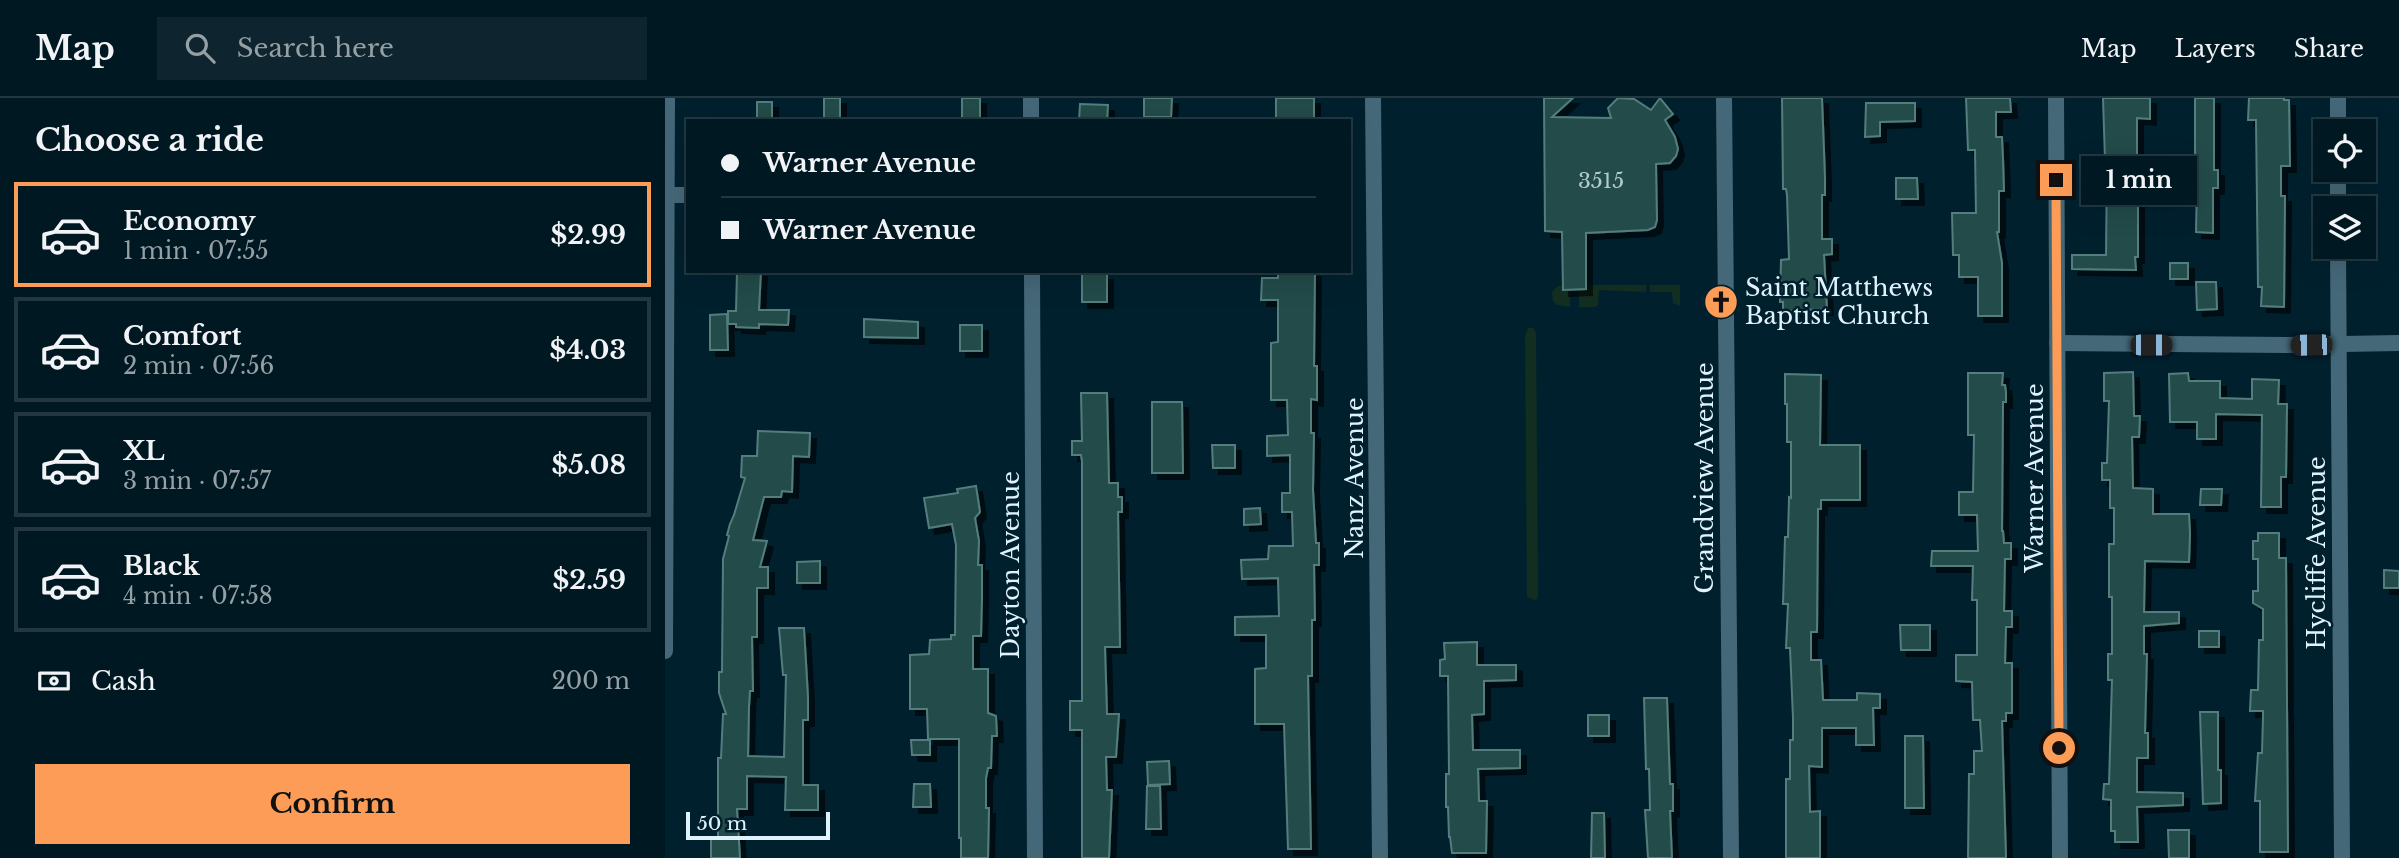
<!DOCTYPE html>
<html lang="en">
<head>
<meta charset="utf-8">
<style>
	body { margin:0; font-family:"Libre Baskerville",serif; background:#0e252f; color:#f1f3f6; height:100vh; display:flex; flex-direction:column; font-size:26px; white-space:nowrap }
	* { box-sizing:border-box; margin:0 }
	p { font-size:23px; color:#95a0a5 }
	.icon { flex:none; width:38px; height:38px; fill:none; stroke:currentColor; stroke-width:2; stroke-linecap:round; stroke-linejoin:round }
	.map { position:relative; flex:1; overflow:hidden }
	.details { display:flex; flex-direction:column; background:#001822; width:665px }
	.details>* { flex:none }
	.hud { position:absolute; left:21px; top:21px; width:665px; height:154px; border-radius:0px; box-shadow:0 7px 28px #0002,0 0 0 2px #223740; display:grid; align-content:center; height:154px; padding:0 35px; background:#001822 }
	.controls { position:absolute; left:1648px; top:21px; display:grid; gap:14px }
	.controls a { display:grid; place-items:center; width:63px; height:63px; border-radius:0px; background:#001822; box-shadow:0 7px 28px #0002,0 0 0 2px #223740; font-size:35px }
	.scale { position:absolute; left:21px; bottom:18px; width:144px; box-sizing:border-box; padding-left:7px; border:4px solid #e0f3fd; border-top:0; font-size:19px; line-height:24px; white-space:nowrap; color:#e0f3fd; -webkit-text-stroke:5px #00202e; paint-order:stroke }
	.end { position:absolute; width:32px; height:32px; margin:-16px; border:9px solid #fd9c56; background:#111; box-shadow:0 0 0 4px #111 }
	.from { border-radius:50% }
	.bubble { position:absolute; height:49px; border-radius:0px; background:#001822; box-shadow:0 7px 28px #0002,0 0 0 2px #223740; font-size:23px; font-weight:800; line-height:49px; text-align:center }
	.car { position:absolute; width:21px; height:42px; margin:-21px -10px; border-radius:9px; box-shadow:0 0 5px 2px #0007; background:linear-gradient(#222 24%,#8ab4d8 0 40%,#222 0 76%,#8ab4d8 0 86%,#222 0) }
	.hud b { display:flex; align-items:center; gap:24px; height:66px; font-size:26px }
	.hud b+b { border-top:2px solid #223740 }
	.hud i { width:18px; height:18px; background:#f1f3f6 }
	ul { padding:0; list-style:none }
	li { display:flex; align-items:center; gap:21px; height:105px; margin:0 14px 10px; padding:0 21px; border:4px solid #223740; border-radius:0px }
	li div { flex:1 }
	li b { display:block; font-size:26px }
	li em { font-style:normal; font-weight:800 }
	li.on { border-color:#fd9c56 }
	li>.icon { width:63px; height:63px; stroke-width:1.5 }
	h2 { padding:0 35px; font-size:32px; line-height:84px }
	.pay { display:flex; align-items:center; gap:18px; height:77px; padding:0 35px; font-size:26px }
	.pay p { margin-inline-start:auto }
	.action { display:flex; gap:14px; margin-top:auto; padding:14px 35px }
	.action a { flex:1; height:80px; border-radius:0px; background:#fd9c56; color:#111; font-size:28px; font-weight:800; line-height:80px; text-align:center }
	header { display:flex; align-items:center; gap:42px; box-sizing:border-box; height:98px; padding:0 35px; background:#001822; border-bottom:2px solid #223740 }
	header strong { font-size:33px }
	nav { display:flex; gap:38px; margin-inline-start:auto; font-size:24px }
	.search { width:490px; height:63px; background:#0e252f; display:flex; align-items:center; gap:18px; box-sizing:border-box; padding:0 24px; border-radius:0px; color:#95a0a5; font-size:26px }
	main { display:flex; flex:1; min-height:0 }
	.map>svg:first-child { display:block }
</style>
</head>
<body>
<header>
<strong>Map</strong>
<div class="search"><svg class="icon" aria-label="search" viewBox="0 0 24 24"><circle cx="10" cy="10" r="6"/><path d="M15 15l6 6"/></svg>Search here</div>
<nav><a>Map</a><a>Layers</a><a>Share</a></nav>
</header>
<main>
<section class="details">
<h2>Choose a ride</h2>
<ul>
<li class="on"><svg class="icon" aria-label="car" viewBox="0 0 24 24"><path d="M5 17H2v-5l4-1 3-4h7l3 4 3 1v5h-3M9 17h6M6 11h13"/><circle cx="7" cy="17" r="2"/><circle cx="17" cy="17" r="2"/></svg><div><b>Economy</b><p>1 min · 07:55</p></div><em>$2.99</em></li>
<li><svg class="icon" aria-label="car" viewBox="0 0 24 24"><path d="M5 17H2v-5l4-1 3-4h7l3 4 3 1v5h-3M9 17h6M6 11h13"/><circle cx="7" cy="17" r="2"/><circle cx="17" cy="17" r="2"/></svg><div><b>Comfort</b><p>2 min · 07:56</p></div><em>$4.03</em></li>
<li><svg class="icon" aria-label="car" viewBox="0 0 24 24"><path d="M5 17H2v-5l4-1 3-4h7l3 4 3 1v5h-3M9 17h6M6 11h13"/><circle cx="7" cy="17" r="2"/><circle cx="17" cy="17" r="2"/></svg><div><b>XL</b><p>3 min · 07:57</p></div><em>$5.08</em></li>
<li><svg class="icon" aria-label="car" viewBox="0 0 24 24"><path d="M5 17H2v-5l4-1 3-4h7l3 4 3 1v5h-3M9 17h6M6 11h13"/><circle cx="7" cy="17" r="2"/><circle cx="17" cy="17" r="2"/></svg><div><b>Black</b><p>4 min · 07:58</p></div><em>$2.59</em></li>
</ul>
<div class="pay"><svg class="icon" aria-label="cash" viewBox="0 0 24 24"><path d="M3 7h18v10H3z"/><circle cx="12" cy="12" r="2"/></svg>Cash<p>200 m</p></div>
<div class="action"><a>Confirm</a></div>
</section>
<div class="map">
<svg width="1734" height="760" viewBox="0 0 1734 760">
	<defs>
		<filter id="shadow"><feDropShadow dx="6" dy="6" stdDeviation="0" flood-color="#0009"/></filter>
	</defs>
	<rect width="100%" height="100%" fill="#00202e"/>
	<g fill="#122e20">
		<polygon points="914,187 981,187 981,194 934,192 933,207 929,209 914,209"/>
		<polygon points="985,187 1015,187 1015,208 1008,205 1007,194 985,194"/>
		<polygon points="893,188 905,188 905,209 892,207 888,203 887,194"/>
		<polygon points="863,230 868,230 871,235 873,496 872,501 869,502 862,499 860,238"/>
	</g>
	<g fill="#244b4a" stroke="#527e7d" stroke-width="2" filter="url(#shadow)">
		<rect x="159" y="0" width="16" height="23"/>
		<rect x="297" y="0" width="18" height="23"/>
		<polygon points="479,0 507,0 506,19 479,19"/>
		<rect x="611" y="0" width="38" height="23"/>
		<polygon points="879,0 908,0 887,19 946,20 943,10 953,0 969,1 986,12 995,0 1008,16 1000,22 1010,39 1013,51 1011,58 1005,65 991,66 992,122 990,129 983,132 921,135 921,191 898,192 897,134 880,133"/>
		<polygon points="1117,0 1157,0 1160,80 1160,97 1157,97 1157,141 1167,141 1167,156 1159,157 1162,211 1118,213 1118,204 1115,204 1116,162 1124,161 1122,97 1121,91 1118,91"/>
		<polygon points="1301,0 1345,0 1346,14 1331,14 1331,39 1337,39 1338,61 1339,93 1334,93 1334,134 1332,134 1337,165 1337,218 1313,218 1313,179 1294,179 1294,157 1288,157 1287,115 1311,115 1310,52 1303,52"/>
		<polygon points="1438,0 1485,0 1485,21 1472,20 1472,65 1530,67 1530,0 1549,0 1549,72 1553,72 1553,90 1548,90 1548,135 1531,134 1532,82 1484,82 1484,99 1473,98 1473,159 1470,159 1471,172 1407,171 1407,157 1441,157 1442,62 1440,62"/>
		<polygon points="1584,0 1619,0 1619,2 1624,2 1625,68 1616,68 1616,98 1620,98 1619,209 1596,208 1597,189 1593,189 1591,22 1583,22"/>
		<rect x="92" y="4" width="15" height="19"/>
		<polygon points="1201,5 1250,5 1250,23 1215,24 1215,38 1200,39"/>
		<polygon points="415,6 443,7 442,23 414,23"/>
		<polygon points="1231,80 1252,80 1253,101 1231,101"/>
		<rect x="1505" y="165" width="18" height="16"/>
		<polygon points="72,173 96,173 94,212 124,212 123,227 94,226 94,230 71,229 71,226 63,226 63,213 71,213"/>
		<polygon points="613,173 650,173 649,268 652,268 652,302 646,301 646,335 649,335 648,392 651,445 654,445 654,467 649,467 650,522 647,522 647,578 643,578 646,751 623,751 619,626 590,626 590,571 601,570 601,537 570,537 570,519 614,518 613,480 577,481 576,462 603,461 604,448 628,448 627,414 617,414 617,395 625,395 625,357 602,358 602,338 623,337 622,302 606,302 606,245 613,244 613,202 596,202 597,180 613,180"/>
		<rect x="417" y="176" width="25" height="28"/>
		<polygon points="1531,184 1551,184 1552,211 1532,212"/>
		<polygon points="62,216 63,252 45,252 45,217"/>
		<polygon points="199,221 253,224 253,240 199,239"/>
		<rect x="295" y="227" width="22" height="26"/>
		<polygon points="1468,274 1469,318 1475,318 1474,339 1467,339 1468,390 1488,391 1488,416 1524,416 1525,436 1524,464 1480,463 1479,514 1514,514 1514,525 1479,528 1479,556 1482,556 1480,635 1483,635 1483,660 1472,660 1472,694 1518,695 1518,707 1472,709 1473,744 1450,744 1450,733 1446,733 1446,702 1438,701 1439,686 1444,686 1447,582 1443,582 1443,556 1447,556 1447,499 1444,499 1444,446 1449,446 1449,410 1445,410 1445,382 1437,382 1437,365 1442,365 1444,303 1439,303 1439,275"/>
		<polygon points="1303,275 1338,275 1337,287 1340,287 1341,294 1341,304 1338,304 1337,433 1338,433 1339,445 1346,445 1346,461 1340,461 1339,513 1347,513 1347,529 1341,529 1340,565 1347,565 1347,615 1341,615 1341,623 1337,623 1341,760 1303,760 1304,676 1309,676 1309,653 1317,653 1315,622 1308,622 1307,584 1291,583 1291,557 1312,557 1312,502 1307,502 1308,468 1266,468 1267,453 1313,453 1312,417 1294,417 1294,394 1308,394 1309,337 1303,337"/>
		<polygon points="1523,275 1524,283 1555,283 1555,300 1587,301 1587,281 1614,282 1613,306 1622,306 1621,379 1616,379 1616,409 1596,409 1597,317 1551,316 1551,341 1532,341 1532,324 1505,324 1504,276"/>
		<polygon points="1120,276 1156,277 1155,347 1195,347 1195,402 1156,402 1156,411 1153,411 1152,534 1146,534 1146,562 1156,562 1158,602 1192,602 1192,595 1215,596 1215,610 1208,610 1209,647 1191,647 1191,630 1157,630 1157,669 1144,668 1145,714 1155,713 1155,760 1121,760 1121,681 1125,681 1125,642 1128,642 1128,620 1125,550 1121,550 1123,506 1118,506 1120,439 1123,439 1124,399 1126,400 1126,344 1122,344 1122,306 1120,306"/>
		<polygon points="416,295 442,295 444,385 453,385 453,399 457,399 457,414 453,414 455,549 440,549 442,616 454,616 451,659 441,659 442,692 447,692 444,760 417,760 417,632 405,632 405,603 417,603 417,363 416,357 407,357 407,343 417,343"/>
		<polygon points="487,304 517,304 518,375 487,375"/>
		<polygon points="93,333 145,335 144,359 128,358 127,394 117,393 116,399 99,399 88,442 102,443 95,469 103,469 103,490 92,490 92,539 87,539 88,593 85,593 84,609 83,658 119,659 121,577 118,577 114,530 139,530 143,599 143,622 138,622 138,687 153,687 153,712 120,712 121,679 82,678 82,711 72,711 75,760 46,760 46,739 53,741 53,660 56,660 58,616 61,616 54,595 54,574 57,574 58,461 64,438 62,437 65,426 69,417 80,380 76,379 77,358 92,358"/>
		<polygon points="547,347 570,347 570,370 548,370"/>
		<polygon points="311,388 315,414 310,420 314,443 313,467 317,467 317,499 316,538 308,538 308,571 323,571 323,615 331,618 332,638 327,638 326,670 323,670 321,680 321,710 324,710 323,760 296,760 296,740 294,740 294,641 263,641 262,611 245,611 245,557 264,556 265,542 286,541 286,537 290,537 291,447 287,426 264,430 259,400 293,395 292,391"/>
		<polygon points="1536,391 1557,391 1556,407 1535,407"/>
		<polygon points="595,410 596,426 579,427 579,411"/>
		<polygon points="1593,435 1614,435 1614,460 1621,460 1623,754 1595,754 1595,703 1590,703 1593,655 1597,655 1598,619 1598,613 1585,613 1586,592 1593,592 1594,542 1598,542 1598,511 1588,505 1588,493 1593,493 1593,461 1588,461 1588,443 1593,443"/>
		<polygon points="155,463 155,485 132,485 132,464"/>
		<polygon points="1719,472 1734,473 1734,490 1719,490"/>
		<polygon points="1235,527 1265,527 1265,552 1236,552"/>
		<rect x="1534" y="533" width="20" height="16"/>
		<polygon points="812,544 812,567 851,567 851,582 819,583 819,616 807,617 808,652 855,652 855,670 813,671 814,703 822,703 821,755 787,755 785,739 784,739 783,709 781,709 781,676 784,676 783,578 775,578 775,562 780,561 779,545"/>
		<polygon points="979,600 1002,600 1005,686 1008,686 1008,713 1005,713 1007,760 983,760 980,712 985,712 984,671 981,671"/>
		<polygon points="1535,614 1553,614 1553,672 1556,672 1556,705 1538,706"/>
		<rect x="923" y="617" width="21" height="21"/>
		<polygon points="1240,638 1258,638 1259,710 1240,710"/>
		<polygon points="246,642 265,642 265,657 247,657"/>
		<polygon points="504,663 505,686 483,687 482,664"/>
		<polygon points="249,686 265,686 266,709 248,709"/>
		<polygon points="482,688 495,688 496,731 481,731"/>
		<polygon points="927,715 939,715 940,760 926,760"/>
		<polygon points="1503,732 1524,732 1524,760 1504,760"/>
	</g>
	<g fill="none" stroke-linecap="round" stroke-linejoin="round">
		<g stroke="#456879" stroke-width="16">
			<polyline points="366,0 366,23"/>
			<polyline points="708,0 715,760"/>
			<polyline points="1059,0 1066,760"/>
			<polyline points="1391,0 1395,760"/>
			<polyline points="1673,33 1673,0"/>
			<polyline points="0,97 23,97"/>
			<polyline points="1673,110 1673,72"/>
			<polyline points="1673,149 1677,760"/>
			<polyline points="367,173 370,760"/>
			<polyline points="1392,245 1620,247 1734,245"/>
			<polyline points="0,553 2,0"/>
		</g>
	</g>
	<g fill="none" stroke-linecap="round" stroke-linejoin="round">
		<polyline stroke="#fd9c56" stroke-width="9" points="1391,82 1394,650"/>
	</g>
	<defs>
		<g id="church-disc" transform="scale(1.75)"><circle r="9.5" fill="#fd9c56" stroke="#00202e"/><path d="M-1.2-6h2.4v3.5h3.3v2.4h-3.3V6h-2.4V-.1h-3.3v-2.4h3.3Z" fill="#111"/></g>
	</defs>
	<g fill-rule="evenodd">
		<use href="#church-disc" x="1056" y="204"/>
	</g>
	<g text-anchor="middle" stroke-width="5" stroke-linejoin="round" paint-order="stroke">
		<g font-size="21" fill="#b1c9d0">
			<text x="936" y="90">3515</text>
		</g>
		<g font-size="24" fill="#e0f3fd" stroke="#00202e" text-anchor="start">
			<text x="1080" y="198">Saint Matthews<tspan x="1080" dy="28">Baptist Church</tspan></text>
		</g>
		<g font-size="24" fill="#e0f3fd" stroke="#00202e">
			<text transform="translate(690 380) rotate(-90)" y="8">Nanz Avenue</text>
			<text transform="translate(1040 380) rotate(-90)" y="8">Grandview Avenue</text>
			<text transform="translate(1370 380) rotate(-90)" y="8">Warner Avenue</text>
			<text transform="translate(1652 455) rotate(-90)" y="8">Hycliffe Avenue</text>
			<text transform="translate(346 467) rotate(-90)" y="8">Dayton Avenue</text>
		</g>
	</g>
</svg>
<div class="controls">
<a><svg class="icon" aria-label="locate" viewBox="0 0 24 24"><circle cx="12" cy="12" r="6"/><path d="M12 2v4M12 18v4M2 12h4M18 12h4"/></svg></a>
<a><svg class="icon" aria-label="layers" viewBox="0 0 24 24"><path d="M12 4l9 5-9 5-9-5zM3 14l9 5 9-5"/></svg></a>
</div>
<div class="scale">50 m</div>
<i class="end from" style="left:1394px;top:650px"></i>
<i class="end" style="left:1391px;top:82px"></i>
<div class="bubble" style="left:1416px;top:58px;width:116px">1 min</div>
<i class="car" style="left:1486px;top:247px;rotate:90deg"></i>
<i class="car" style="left:1646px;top:247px;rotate:269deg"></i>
<div class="hud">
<b><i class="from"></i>Warner Avenue</b>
<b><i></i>Warner Avenue</b>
</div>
</div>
</main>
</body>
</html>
